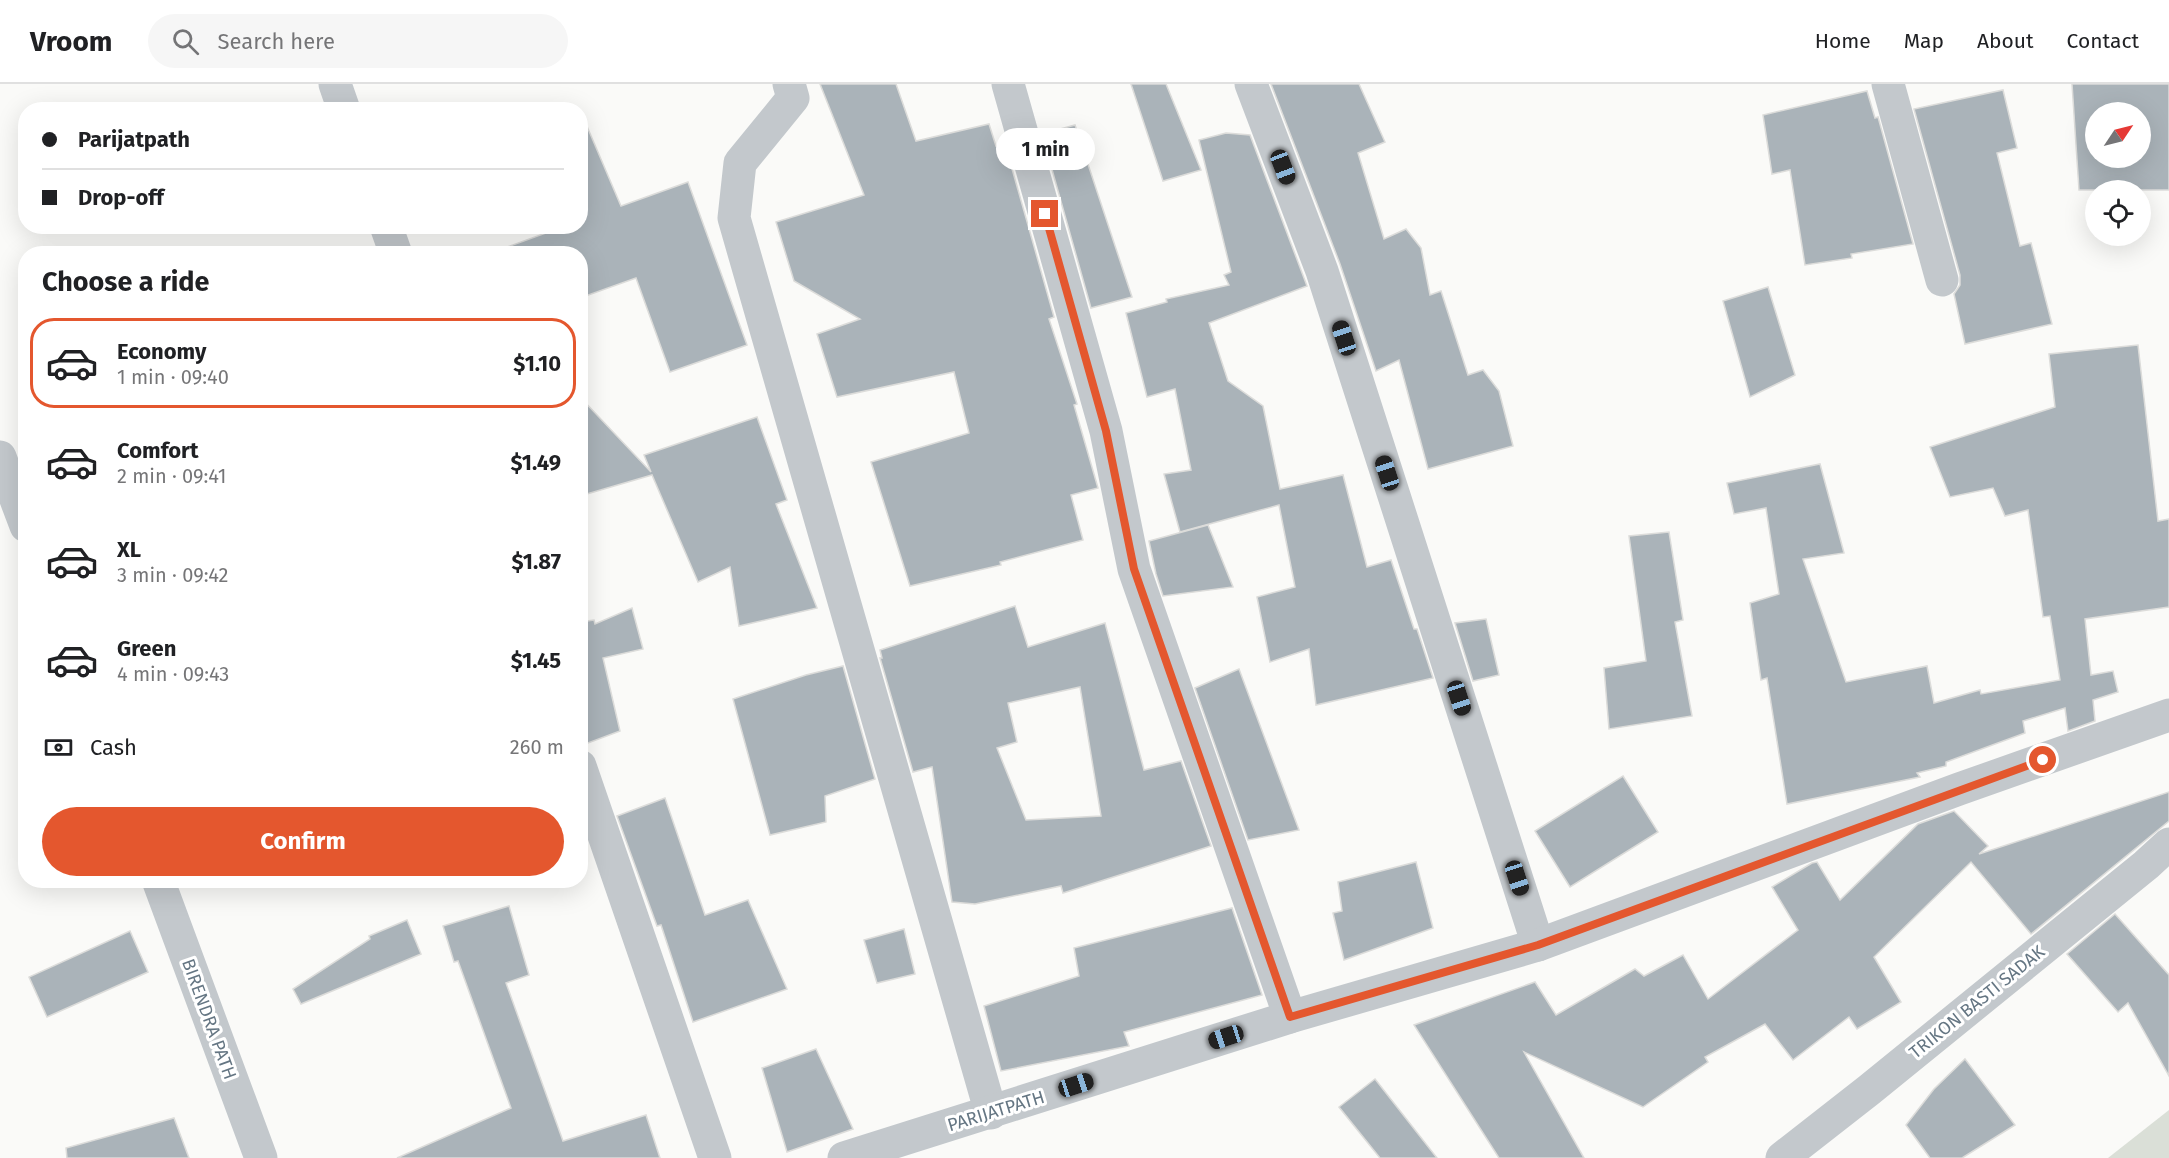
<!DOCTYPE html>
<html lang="en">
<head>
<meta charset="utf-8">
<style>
	body { margin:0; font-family:"Fira Sans",sans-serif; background:#f6f6f6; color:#202124; height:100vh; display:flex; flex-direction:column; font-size:22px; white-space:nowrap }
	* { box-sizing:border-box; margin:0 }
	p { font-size:20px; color:#757577 }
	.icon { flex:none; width:33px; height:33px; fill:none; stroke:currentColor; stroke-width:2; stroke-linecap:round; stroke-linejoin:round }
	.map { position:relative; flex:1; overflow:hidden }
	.drawer { position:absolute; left:18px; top:162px; width:570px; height:642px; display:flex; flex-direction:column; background:#fff; border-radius:24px; box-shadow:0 6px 24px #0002 }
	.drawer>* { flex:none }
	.banner { position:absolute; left:18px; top:18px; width:570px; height:132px; border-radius:24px; box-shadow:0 6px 24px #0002; display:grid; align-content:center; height:132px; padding:0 24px; background:#fff }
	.needle { width:39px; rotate:55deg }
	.buttons { position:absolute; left:2085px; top:18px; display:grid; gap:12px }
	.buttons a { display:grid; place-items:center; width:66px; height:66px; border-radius:50%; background:#fff; box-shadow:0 6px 24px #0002; font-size:30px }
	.end { position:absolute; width:27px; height:27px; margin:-14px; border:8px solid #e4572e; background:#fff; box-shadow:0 0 0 3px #fff }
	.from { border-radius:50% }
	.bubble { position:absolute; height:42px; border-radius:21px; background:#fff; box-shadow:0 6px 24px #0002; font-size:20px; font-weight:700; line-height:42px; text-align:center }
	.car { position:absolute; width:18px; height:36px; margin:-18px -9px; border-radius:8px; box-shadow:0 0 4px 2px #0007; background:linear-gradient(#222 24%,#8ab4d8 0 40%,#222 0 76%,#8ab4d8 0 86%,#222 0) }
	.banner b { display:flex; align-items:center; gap:21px; height:57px; font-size:22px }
	.banner b+b { border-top:2px solid #e0e0e0 }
	.banner i { width:15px; height:15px; background:#202124 }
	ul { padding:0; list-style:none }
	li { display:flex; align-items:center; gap:18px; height:90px; margin:0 12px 9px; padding:0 12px; border:3px solid transparent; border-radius:24px }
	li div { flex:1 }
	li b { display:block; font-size:22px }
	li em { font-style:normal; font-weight:700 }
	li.current { border-color:#e4572e }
	li>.icon { width:54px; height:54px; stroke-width:1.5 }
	h2 { padding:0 24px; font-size:27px; line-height:72px }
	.pay { display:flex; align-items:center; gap:15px; height:66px; padding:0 24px; font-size:22px }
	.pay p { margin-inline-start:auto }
	.cta { display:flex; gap:12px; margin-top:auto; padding:12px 24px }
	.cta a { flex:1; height:69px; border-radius:36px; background:#e4572e; color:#fff; font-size:24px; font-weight:700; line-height:69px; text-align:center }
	header { display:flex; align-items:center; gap:36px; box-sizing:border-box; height:84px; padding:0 30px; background:#fff; border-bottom:2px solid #e0e0e0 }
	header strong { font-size:28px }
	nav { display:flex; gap:33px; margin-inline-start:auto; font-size:21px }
	.search { width:420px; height:54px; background:#f6f6f6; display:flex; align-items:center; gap:15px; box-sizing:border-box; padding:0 21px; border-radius:33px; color:#757577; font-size:22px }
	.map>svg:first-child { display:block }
</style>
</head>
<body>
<header>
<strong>Vroom</strong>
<div class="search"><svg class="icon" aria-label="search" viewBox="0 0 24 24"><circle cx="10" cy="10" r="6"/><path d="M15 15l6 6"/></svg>Search here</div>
<nav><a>Home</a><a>Map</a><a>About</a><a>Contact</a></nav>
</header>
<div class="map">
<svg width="2169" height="1074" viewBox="0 0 2169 1074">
	<rect width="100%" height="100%" fill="#fafaf8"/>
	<polygon fill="#dadfd7" points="2169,1026 2169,1074 2108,1074"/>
	<g fill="#aab3b9" stroke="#dcdcda" stroke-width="1.5" fill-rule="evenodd">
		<polygon points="820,0 896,0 916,57 989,40 996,62 1005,60 1054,233 1049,235 1077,320 1074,321 1098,404 1071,411 1083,456 1000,478 1001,481 910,502 871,378 969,349 954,288 837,313 817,250 860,235 794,197 776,138 864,111"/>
		<polygon points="1131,0 1166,0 1201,86 1163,97"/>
		<polygon points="1271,0 1359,0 1385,58 1358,69 1384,155 1406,145 1421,164 1430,211 1441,207 1468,291 1483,286 1499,307 1513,362 1428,385 1399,276 1376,287 1340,180"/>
		<path d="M2072 0H2169V106H2079ZM2096 28H2140V74H2096Z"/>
		<polygon points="2003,6 2017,64 1997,69 2020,162 2031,159 2052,240 1965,260 1954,210 1960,201 1960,191 1914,25"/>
		<polygon points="1867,7 1875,34 1878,33 1913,160 1851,170 1852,174 1805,181 1790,86 1772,90 1763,31"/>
		<polygon points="580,26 621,122 688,98 747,261 670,288 636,194 580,214 580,170 503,170 502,165 565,142 580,142"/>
		<polygon points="1075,41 1132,213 1091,224 1042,50"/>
		<polygon points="1226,49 1250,51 1307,202 1209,239 1228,297 1263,322 1280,405 1343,391 1367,483 1391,476 1414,545 1417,545 1433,594 1316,621 1309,565 1270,578 1257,513 1295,503 1279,421 1180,448 1164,390 1191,386 1175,305 1147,313 1126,229 1167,218 1166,215 1229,201 1224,191 1231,188 1199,56"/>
		<polygon points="1768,203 1795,291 1750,313 1723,217"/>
		<polygon points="2138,261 2158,437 2169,435 2169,523 2085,535 2091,591 2113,587 2118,608 2093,616 2095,637 2068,647 2065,624 2023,637 2025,649 1946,678 1946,682 1917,689 1920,693 1787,720 1767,594 1761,596 1750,519 1779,510 1766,424 1734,430 1727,399 1820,380 1844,469 1803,475 1846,598 1927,582 1934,619 1980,606 1981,610 2060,596 2050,532 2043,533 2028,426 2005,432 1993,404 1950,413 1930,363 2055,323 2049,270"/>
		<polygon points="580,313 651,388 644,371 757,333 787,416 776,420 817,524 739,542 730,483 698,498 652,391 580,412"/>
		<polygon points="1208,441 1233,503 1163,512 1156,490 1149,457"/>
		<polygon points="1669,448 1683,536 1675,538 1692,632 1609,645 1604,584 1646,577 1629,452"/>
		<path d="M1015 522 1028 563 1105 539 1144 686 1181 677 1211 762 1063 809 1061 802 975 820 952 818 932 683 913 688 880 574H882L880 566ZM1080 603 1101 732 1026 736 997 664 1017 658 1008 619Z"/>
		<polygon points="632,524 643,565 603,574 620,647 580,662 580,538 594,536 595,540"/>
		<polygon points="1486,535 1499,591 1473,597 1455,539"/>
		<polygon points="843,582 875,695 825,712 826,738 770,751 733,615 806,591"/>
		<polygon points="1239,585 1299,746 1248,756 1195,604"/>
		<polygon points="1623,692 1658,748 1570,803 1535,747"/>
		<polygon points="2169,708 2169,737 2031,850 1971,778 1874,873 1901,918 1857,945 1849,933 1793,976 1765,940 1705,973 1708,978 1643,1023 1524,968 1584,1074 1499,1074 1414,941 1535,898 1556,931 1635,885 1644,892 1683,871 1708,915 1798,846 1772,803 1812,779 1817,778 1840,816 1918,740 1954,727 1988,762 1979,770"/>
		<polygon points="665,714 705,831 748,816 787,905 693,938 661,841 657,842 617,732"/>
		<polygon points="1416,778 1433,844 1344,876 1333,829 1342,827 1338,798"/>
		<polygon points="509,822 529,891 506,899 563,1057 646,1031 660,1074 397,1074 511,1024 458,877 454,878 443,842"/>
		<polygon points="1232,824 1262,911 1124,948 1129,962 1001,987 984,922 1079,892 1074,864"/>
		<polygon points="2115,830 2169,891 2169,992 2128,919 2118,928 2067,870"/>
		<polygon points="407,836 421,870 301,920 293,905 370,855 369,852"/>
		<polygon points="904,845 915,890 877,899 864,856"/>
		<polygon points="130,847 148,888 47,933 29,893"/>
		<polygon points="816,965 853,1045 787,1068 762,984"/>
		<polygon points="1965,975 2015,1041 1962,1074 1930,1074 1906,1041 1934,1005"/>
		<polygon points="1375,995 1437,1074 1380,1074 1339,1023"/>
		<polygon points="174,1034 189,1074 67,1074 66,1064"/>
	</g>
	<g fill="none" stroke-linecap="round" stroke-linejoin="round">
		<g stroke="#c3c8cc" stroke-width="33">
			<polyline points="335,0 344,26"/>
			<polyline points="789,0 793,14 740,79 734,134 991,1029"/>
			<polyline points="1008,0 1106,347 1134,485 1290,933"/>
			<polyline points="1251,0 1322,187 1538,861"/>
			<polyline points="1888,0 1942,196"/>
			<polyline points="386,142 396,170"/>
			<polyline points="0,373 26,442"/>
			<polyline points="580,682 715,1074"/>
			<polyline points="158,796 261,1074"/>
			<polyline points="844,1074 1290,933 1538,861 1959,705 2169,631"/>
			<polyline points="1782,1074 1869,1006 2146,781 2169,760"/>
		</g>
	</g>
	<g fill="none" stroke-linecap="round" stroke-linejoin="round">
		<polyline stroke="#e4572e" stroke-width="8" points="1045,130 1106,347 1134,485 1290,933 1538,861 2043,676"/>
	</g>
	<g text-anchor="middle" stroke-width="6" stroke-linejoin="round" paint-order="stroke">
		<g font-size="18" fill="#657683" stroke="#fff">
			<text transform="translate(1977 918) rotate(-39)" y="6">TRIKON BASTI SADAK</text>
			<text transform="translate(209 935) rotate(70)" y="6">BIRENDRA PATH</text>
			<text transform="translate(996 1027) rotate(-17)" y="6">PARIJATPATH</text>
		</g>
	</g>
</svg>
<div class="buttons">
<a><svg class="needle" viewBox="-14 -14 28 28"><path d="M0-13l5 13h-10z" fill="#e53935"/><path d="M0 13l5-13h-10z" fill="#757577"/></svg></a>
<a><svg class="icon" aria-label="locate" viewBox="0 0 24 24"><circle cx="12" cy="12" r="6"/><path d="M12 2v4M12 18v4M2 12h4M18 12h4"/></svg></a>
</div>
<i class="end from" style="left:2043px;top:676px"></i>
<i class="end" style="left:1045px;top:130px"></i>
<div class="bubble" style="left:996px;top:44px;width:99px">1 min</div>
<i class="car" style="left:1283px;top:83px;rotate:159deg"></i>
<i class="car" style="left:1344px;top:254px;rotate:342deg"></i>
<i class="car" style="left:1387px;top:389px;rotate:342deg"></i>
<i class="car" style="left:1459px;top:614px;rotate:162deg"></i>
<i class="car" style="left:1517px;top:794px;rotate:162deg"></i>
<i class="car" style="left:1226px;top:953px;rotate:252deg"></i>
<i class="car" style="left:1076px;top:1001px;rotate:72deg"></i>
<div class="banner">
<b><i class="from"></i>Parijatpath</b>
<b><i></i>Drop-off</b>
</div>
<section class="drawer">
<h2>Choose a ride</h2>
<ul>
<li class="current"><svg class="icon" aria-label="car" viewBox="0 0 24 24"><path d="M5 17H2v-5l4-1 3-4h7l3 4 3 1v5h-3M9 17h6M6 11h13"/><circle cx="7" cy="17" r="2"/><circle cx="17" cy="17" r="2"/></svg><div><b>Economy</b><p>1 min · 09:40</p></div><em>$1.10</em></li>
<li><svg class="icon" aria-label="car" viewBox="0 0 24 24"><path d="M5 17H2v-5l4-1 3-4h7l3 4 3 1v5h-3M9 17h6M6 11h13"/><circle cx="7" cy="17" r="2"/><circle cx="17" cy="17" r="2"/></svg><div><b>Comfort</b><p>2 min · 09:41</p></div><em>$1.49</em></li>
<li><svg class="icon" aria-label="car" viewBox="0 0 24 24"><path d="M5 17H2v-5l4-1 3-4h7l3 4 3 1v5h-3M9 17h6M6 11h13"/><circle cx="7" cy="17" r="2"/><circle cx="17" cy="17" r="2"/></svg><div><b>XL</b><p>3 min · 09:42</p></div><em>$1.87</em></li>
<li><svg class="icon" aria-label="car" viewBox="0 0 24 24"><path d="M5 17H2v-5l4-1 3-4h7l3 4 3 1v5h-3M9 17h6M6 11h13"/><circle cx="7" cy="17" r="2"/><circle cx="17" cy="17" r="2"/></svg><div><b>Green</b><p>4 min · 09:43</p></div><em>$1.45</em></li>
</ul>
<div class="pay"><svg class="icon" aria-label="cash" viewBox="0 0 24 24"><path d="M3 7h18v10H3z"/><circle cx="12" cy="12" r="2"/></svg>Cash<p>260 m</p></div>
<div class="cta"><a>Confirm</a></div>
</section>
</div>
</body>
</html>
